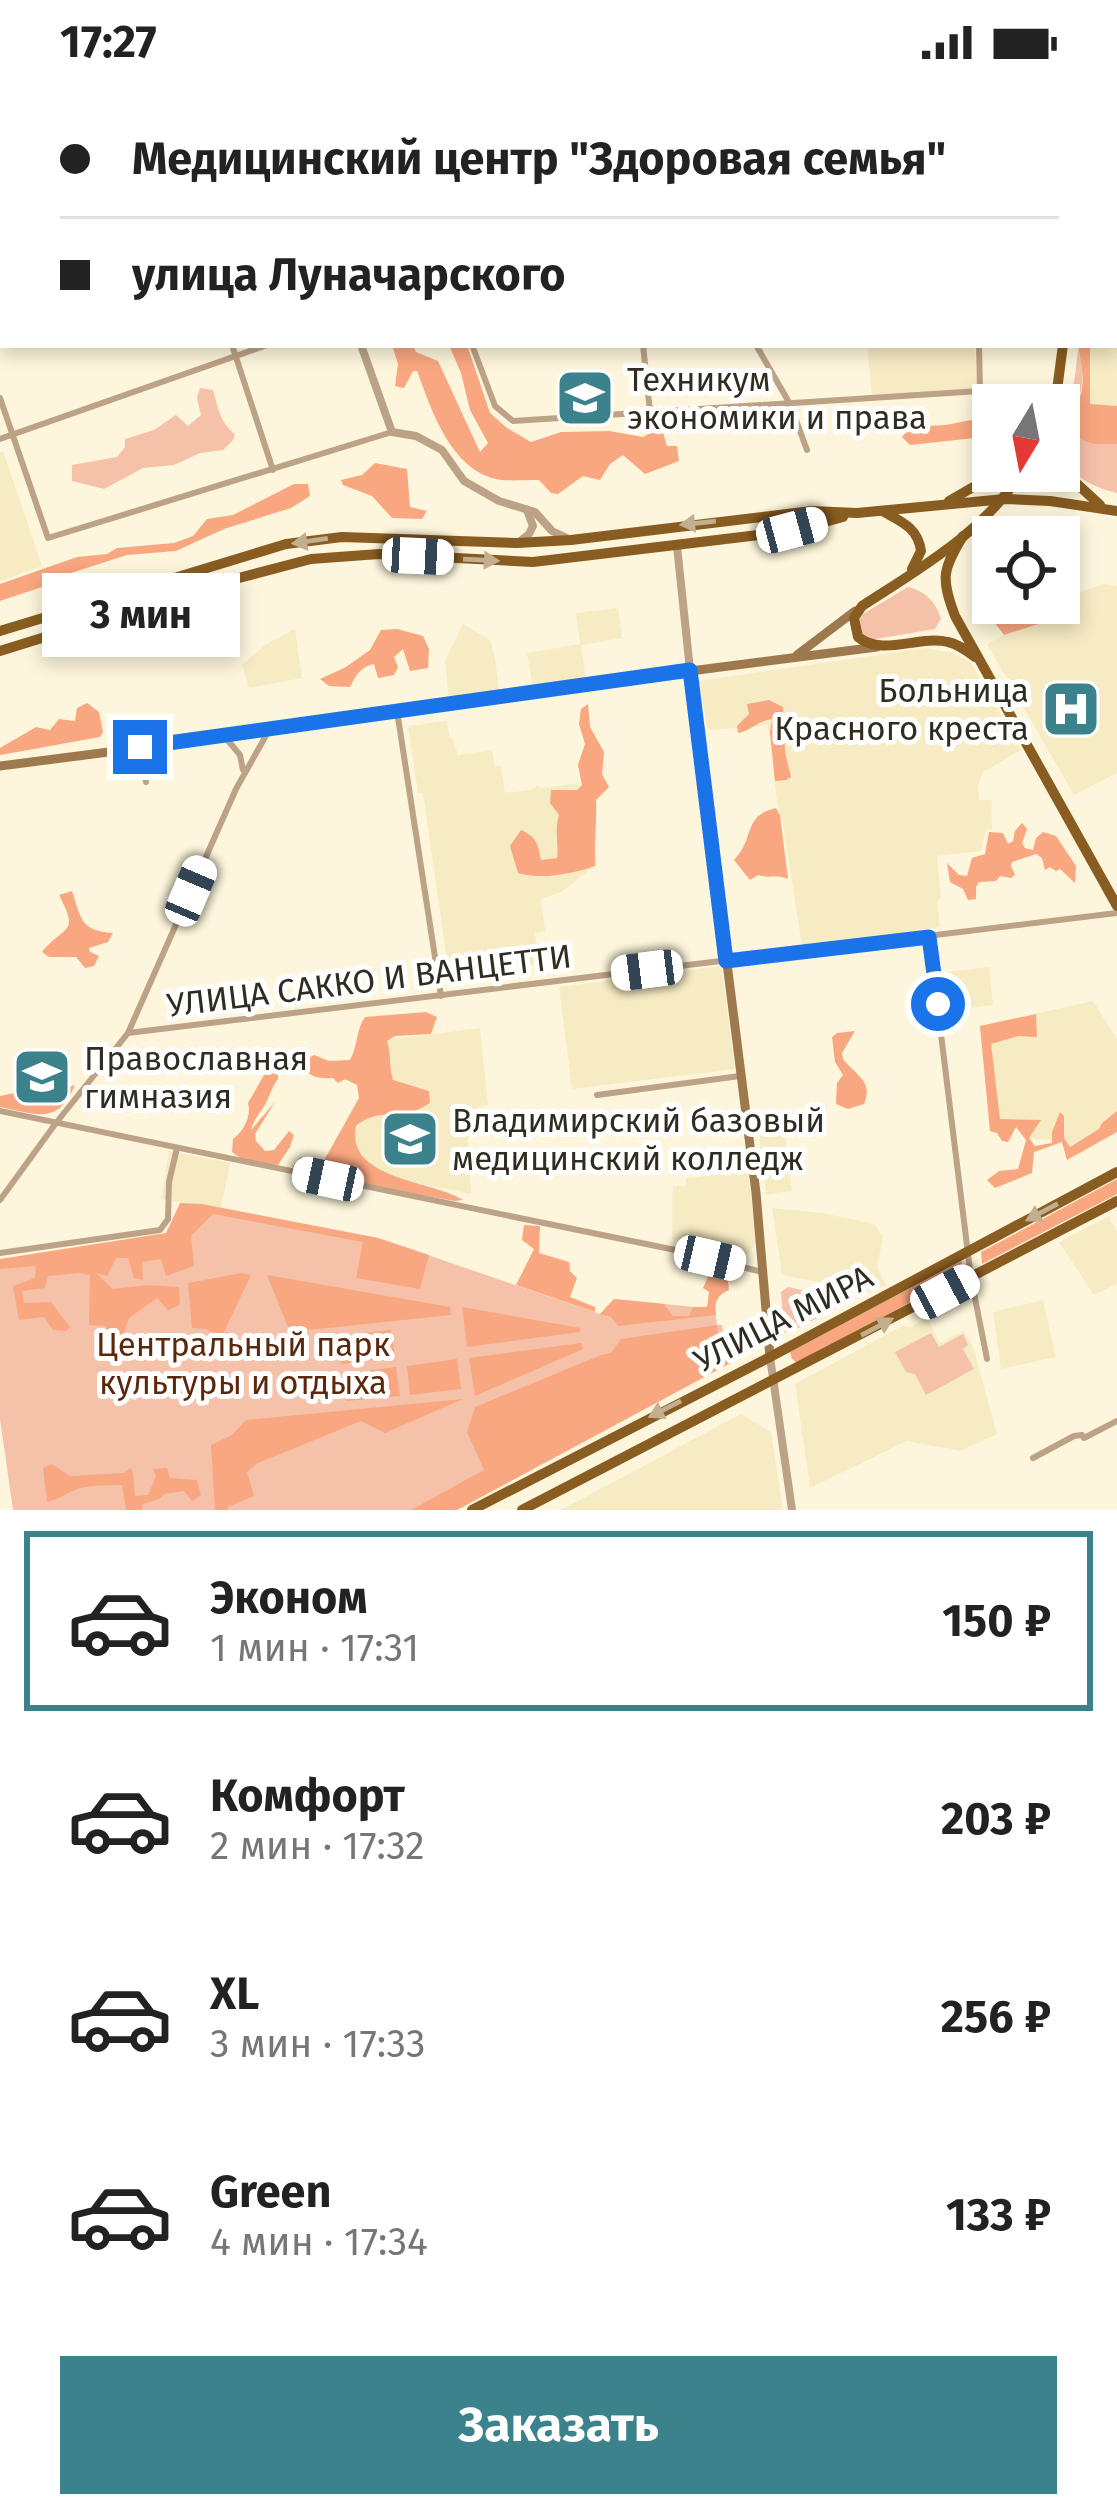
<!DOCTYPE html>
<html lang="ru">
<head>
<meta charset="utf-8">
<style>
	body { margin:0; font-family:"Fira Sans",sans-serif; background:#f6f6f6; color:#222; height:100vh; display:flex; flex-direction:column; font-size:45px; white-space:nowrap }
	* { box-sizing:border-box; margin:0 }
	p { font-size:39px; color:#767676 }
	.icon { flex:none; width:66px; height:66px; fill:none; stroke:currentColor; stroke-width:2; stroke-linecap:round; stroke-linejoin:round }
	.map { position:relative; height:1426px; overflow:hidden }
	.sheet { display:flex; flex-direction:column; background:#fff; flex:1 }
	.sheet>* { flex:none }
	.top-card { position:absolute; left:0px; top:0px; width:1119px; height:264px; box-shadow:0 6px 18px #0003; display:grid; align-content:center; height:264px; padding:0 60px; background:#fff }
	.needle { width:78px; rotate:190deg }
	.tools { position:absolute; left:972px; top:300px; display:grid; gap:24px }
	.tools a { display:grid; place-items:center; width:108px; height:108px; border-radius:0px; background:#fff; box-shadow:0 6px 18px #0003; font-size:60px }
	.end { position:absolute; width:54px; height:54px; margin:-27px; border:15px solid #1a73e8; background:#fff; box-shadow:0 0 0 6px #fff }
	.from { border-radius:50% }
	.bubble { position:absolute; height:84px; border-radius:0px; background:#fff; box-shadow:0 6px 18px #0003; font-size:39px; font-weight:700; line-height:84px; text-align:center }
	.car { position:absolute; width:36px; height:72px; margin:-36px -18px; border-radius:15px; box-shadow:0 0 9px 3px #0007; background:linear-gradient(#fff 24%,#345 0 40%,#fff 0 76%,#345 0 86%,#fff 0) }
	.top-card b { display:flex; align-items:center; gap:42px; height:114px; font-size:45px }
	.top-card b+b { border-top:3px solid #e0e0e0 }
	.top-card i { width:30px; height:30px; background:#222 }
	ul { padding:21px 0 0; list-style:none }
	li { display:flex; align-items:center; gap:36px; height:180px; margin:0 24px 18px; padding:0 36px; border:6px solid transparent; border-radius:0px }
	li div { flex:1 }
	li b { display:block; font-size:45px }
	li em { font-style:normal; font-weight:700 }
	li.active { border-color:#3c828d }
	li>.icon { width:108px; height:108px; stroke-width:1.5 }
	.primary-button { display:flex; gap:24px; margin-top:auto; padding:24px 60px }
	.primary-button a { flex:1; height:138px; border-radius:0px; background:#3c828d; color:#fff; font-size:48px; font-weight:700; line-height:138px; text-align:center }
	.status { display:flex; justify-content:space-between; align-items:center; height:84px; padding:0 60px; background:#fff; direction:ltr }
	.status svg { height:33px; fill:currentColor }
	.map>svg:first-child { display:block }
</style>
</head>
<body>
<div class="status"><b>17:27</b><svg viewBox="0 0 49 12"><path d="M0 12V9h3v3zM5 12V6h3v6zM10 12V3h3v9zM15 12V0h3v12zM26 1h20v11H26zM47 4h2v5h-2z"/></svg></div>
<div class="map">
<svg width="1117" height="1426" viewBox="0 0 1117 1426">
	<rect width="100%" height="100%" fill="#fdf6dc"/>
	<g fill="#f7ebc3">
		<polygon points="1117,142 1117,322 1089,321 1090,261 1116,261"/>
		<polygon points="867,261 975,261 977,305 872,312"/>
		<polygon points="3,367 42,482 0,497 0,368"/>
		<polygon points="1103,500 1117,502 1117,689 1074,711 987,560 1004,551 1053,536 1059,516"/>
		<polygon points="618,524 622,554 581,561 586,596 533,604 527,569 580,560 576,529"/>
		<polygon points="463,540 490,556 495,574 499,608 449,615 445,577"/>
		<polygon points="295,545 302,594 249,604 242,581 265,561"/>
		<polygon points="926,564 953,569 971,579 1021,666 983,688 978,701 979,716 991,716 992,745 986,746 981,767 937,772 941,813 937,818 940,843 802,861 783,740 777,718 768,641 712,646 707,643 699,597"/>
		<polygon points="447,637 450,655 453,655 458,671 492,666 495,682 501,682 505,709 530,706 538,701 540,704 574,700 587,704 597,780 561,808 541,815 545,847 535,849 539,880 507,883 508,890 450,897 423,709 418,709 408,642"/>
		<polygon points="721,882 735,985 572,1005 559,903"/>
		<polygon points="989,883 993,921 943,927 938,889"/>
		<polygon points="1093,917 1117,955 1117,1035 1070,1063 1061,1056 1026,1055 1015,1043 990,1047 980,942"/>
		<polygon points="480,944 488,1021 467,1028 471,1110 336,1083 369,1022 360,959"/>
		<polygon points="783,1038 792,1107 766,1111 758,1040"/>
		<polygon points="169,1067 230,1079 221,1125 161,1115"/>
		<polygon points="748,1088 757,1157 748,1170 672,1155 673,1102 687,1102 686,1094"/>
		<polygon points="772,1124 822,1129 874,1140 883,1153 877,1183 886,1201 872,1208 782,1191"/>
		<polygon points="1109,1132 1117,1148 1117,1200 1094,1211 1059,1158"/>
		<polygon points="1043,1216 1056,1273 1001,1285 993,1228"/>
		<polygon points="927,1234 940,1259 964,1247 973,1263 997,1350 960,1367 907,1357 810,1404 795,1300 904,1241 909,1244"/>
		<polygon points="741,1330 771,1348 783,1426 561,1426"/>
	</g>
	<g fill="#f5c1a9">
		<path d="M1078 265C1082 280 1084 295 1080 310 1076 329 1066 326 1071 350L1092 360H1117V409C1085 402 1052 381 1060 342 1062 333 1067 324 1070 314 1075 299 1076 282 1078 265Z"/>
		<path d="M200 304 213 306C218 323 220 339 235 350L233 356 223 366 200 369 174 381 143 384 104 405 72 397V381L117 373 125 363V355L154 346 176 331 188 342 201 331 197 314Z"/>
		<path d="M908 503C926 508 935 517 941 535L935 545 870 556 862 552 859 537 863 530Z"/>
		<polygon points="208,1123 378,1154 600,1230 614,1215 715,1225 717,1241 722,1241 724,1253 733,1259 736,1276 457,1426 13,1426 0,1335 0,1179 163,1154"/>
		<polygon points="788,1203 851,1217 788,1249 784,1248 781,1208"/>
		<polygon points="931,1249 939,1263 963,1250 968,1261 963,1265 974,1285 926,1311 915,1290 906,1288 895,1268"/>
	</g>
	<g fill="#f9a780">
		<path d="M392 261H413L416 268 438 277 480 368 488 359 470 326 461 289 449 261H467L490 329 507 344 531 358 561 348 609 347 643 353 661 342 667 362H677L679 377 645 390 623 371 610 380 600 396 583 392 558 410 551 409 539 396C527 396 513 397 501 396 451 388 432 327 417 287H413L404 304 395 302 398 280Z"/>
		<path d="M1078 261H1090V320L1117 322V360H1092L1071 351C1066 327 1074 331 1080 313 1086 296 1080 277 1078 261Z"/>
		<polygon points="989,318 993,324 993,352 910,361 902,353 910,343 946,341 981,334 982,319"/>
		<polygon points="375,379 407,385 410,423 427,427 422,435 392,434 372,412 343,401 341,396 362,391"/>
		<polygon points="294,400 308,400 310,412 291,424 224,445 176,467 127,471 71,489 48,501 0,517 0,500 77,473 107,470 117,464 174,459 193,452 207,435 233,431"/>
		<polygon points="989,501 993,506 993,519 1057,519 1054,535 1004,551 991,534 982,508"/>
		<path d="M397 545 423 552 429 565 428 584 410 587 403 565 394 573 398 583 394 591 378 594 374 580C360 583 356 591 350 603L329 602 320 595 346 583 370 566 381 546Z"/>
		<path d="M769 616 783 623 785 668 791 693 786 696 775 697 770 648 772 635C757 637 751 647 738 649L737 642 749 630 747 620Z"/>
		<polygon points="87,619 99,628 103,648 100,653 0,671 0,664 36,643 50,646 59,635 75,637 77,624"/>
		<path d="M588 620 590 643 604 668 602 690 609 703 596 716C597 740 594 758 595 782 573 790 541 796 518 789L510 762 521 746C537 753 538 761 541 776L557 774C559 759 554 746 559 731L550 719 551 706H577L582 701 578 681 585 660 579 640 581 625Z"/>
		<path d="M776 724 780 731 788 795C776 790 769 795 758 791L750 796 734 776C756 753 742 732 776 724Z"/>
		<polygon points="1022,739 1027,745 1022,759 1025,764 1033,766 1036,754 1043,748 1056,752 1076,782 1075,799 1060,785 1056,787 1050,783 1045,786 1042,774 1036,770 1012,778 1011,782 1015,791 1011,794 1000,792 996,797 979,798 976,803 976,815 968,816 963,805 950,798 947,779 959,791 967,792 972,774 985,770 989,748 1003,749 1008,760 1013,757 1015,747"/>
		<path d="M72 807C81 835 81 847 113 849L108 858 89 864 90 868 99 872 94 882 85 884 76 873H49L42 868C65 840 80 851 59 811Z"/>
		<path d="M426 928 437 933 431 950 395 952 387 957C391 969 389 983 393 996L429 1007 430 1019C425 1022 415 1028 409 1028 390 1031 372 1028 356 1042 345 1096 433 1096 463 1116L455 1117 391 1106 292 1083 300 1073 322 1080 359 1014 357 1001 345 995 338 999 333 994C316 995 309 992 298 980L314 971 329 977 350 976C358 962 356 945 365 933Z"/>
		<polygon points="1036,930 1037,953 1018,952 991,960 1000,1035 1041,1036 1029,1054 1035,1062 1052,1059 1052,1048 1060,1028 1064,1032 1064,1054 1070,1063 1099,1045 1102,1039 1117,1027 1117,1048 1067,1076 1062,1058 1034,1068 1032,1089 995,1104 987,1096 999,1087 1018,1085 1026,1056 1016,1043 1008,1058 1002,1057 997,1049 990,1047 980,942"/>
		<path d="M855 947 842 969 843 975C856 992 874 997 864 1020L848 1025 836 1020 837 999 843 991 835 978 832 953 837 949Z"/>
		<path d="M268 984 278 988V995C272 1003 271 1008 267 1017 262 1027 254 1034 251 1046L275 1018 255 1050 256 1057 265 1067 274 1066 289 1047 294 1051 290 1063 278 1081 243 1076 232 1068 233 1055C243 1048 252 1032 248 1019Z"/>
		<path d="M24 997 47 1004 49 1010 54 1013 66 1004 75 1001C58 1042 36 1030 0 1023V1012L19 1008Z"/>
		<polygon points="1117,1095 1117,1110 982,1180 981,1168"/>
		<polygon points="180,1119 202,1120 378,1154 429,1171 420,1205 356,1194 363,1158 213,1130 191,1152 194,1182 166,1192 161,1175 142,1178 143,1196 134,1194 128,1174 116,1174 107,1192 96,1189 113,1205 148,1201 179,1203 180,1221 168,1226 157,1214 129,1234 123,1251 110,1255 106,1242 89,1241 90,1191 80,1189 48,1192 45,1204 22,1207 24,1219 51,1218 70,1243 66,1247 53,1246 44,1233 19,1236 13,1202 35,1194 36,1182 0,1185 0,1175 166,1149"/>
		<polygon points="524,1141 540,1142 539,1169 569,1178 570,1187 577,1194 570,1213 595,1223 595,1228 516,1201 534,1165 522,1156"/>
		<polygon points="961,1177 964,1183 963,1190 797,1279 792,1275 790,1268"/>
		<polygon points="242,1189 251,1191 222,1252 205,1245 192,1244 188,1199"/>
		<polygon points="267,1191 450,1223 451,1231 290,1248"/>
		<path d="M727 1191 729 1206C717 1211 714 1218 716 1231L618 1242 611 1233 600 1230 614 1215 664 1220 673 1232H689L693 1223H707L709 1208 703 1204 708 1193Z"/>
		<polygon points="462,1223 580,1244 580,1248 467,1263"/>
		<polygon points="717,1241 718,1253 734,1267 736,1276 457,1426 411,1426 484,1386 467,1348 475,1323 601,1271 611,1269 621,1255"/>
		<polygon points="391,1246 395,1273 341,1280 337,1252"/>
		<polygon points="581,1259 583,1265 475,1312 469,1274"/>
		<polygon points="457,1275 461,1305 410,1311 407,1282"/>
		<polygon points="396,1283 400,1312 346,1317 342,1290"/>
		<polygon points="463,1315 385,1349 361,1337 258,1379 247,1388 254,1412 228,1423 228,1426 215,1426 211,1361 232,1351 246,1336"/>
		<path d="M52 1380 70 1392 124 1389 130 1384 133 1388 135 1412 148 1411 156 1392 153 1385 167 1384 170 1394 197 1396 201 1411 192 1417 184 1407 164 1410 159 1415 143 1420 141 1426H126L122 1401C109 1401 90 1401 77 1405 67 1409 59 1415 47 1418L43 1384Z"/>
	</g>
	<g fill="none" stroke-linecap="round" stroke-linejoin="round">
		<g stroke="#bca286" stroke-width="6">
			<polyline points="590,0 592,3"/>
			<polyline points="789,0 791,3"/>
			<polyline points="970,0 970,3"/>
			<polyline points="905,3 911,0"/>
			<polyline points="1116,136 1117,136"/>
			<polyline points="232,261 273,386"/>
			<polyline points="472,261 495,322 513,337 980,307 979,261"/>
			<polyline points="643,261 650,328"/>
			<polyline points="756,261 790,320 807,366"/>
			<polyline points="0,314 48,454 392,348"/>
			<polyline points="0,355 267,261"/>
			<polyline points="397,627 441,912"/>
			<polyline points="225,653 240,671 243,686"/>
			<polyline points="140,663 146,698"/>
			<polyline points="929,853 971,1194 987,1275"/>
			<polyline points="128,949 1117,829"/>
			<polyline points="597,1011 740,992"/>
			<polyline points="0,1027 685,1168 762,1188"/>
			<polyline points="0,1116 56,1039 128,949 236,705 268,648"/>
			<polyline points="0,1169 160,1146 168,1135 169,1098 177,1064"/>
			<polyline points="1033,1374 1074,1352 1082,1351 1084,1354 1117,1337"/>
		</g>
		<g stroke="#bca286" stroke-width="8">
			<polyline points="361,261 392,348 416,352 442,366 464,397 499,417 535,428 552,447 567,454"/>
			<polyline points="519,458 529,450 533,442 527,426"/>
			<polyline points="677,462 690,586"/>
			<polyline points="770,1273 792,1426"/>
		</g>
		<g stroke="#9e794e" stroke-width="9">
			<polyline points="284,0 286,3"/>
			<polyline points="797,571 855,527"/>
			<polyline points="690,586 756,1109 770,1273"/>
			<polyline points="0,682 225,653 535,607 877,563"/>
		</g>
		<g stroke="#895c21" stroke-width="10">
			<polyline points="569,3 574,0"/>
			<polyline points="1055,3 1055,0"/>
			<polyline points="0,204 3,203"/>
			<polyline points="1055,321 1063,261"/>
			<polyline points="1059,376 1075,398 1100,421"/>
			<polyline points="949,417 1001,387"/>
			<path d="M884 428C902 438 918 444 921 467L912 485"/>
			<path d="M963 452C942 486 941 495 955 532L1117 822"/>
			<polyline points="0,547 286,460 342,453 517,459 571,456 812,427 857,429 1005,415 1050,417 1117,427"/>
			<polyline points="0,567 216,500 311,475 379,470 533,478 792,447 843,433"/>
			<path d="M975 573C966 566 958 560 948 558 918 551 883 573 858 553L854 534 862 522C919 485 986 447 1022 387"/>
			<polyline points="472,1426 770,1273 1117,1088"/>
			<polyline points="522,1426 1117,1117"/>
		</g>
	</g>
	<defs><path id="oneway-solid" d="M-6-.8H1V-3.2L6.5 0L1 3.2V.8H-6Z" transform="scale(3)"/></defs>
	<g fill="#c4ae90">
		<use href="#oneway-solid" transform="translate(698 439) rotate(174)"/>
		<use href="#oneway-solid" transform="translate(310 457) rotate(172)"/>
		<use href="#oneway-solid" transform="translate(481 476) rotate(3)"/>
		<use href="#oneway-solid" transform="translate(1042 1128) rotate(152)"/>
		<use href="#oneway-solid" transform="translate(877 1243) rotate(-28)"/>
		<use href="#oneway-solid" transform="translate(665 1325) rotate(153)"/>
	</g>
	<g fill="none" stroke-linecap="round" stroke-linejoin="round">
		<polyline stroke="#1a73e8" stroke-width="15" points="140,663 690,586 726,877 929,853 938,920"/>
	</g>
	<defs>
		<g id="university-square" transform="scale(3)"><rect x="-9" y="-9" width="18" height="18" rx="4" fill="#3c828d" stroke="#fff"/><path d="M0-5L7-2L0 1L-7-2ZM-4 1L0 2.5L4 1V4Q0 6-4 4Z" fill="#fff"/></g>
		<g id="hospital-square" transform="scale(3)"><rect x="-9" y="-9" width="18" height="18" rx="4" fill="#3c828d" stroke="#fff"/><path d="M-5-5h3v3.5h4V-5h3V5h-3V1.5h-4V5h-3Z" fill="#fff"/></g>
	</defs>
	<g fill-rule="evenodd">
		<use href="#university-square" x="585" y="314"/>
		<use href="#hospital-square" x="1071" y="625"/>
		<use href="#university-square" x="42" y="993"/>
		<use href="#university-square" x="410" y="1055"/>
	</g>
	<g text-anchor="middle" stroke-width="10" stroke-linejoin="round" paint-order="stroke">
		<g font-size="33" fill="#302c20" stroke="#fff" text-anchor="start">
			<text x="627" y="307">Техникум<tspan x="627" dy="38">экономики и права</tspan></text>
			<text x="1029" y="618" text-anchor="end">Больница<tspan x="1029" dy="38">Красного креста</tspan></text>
			<text x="84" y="986">Православная<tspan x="84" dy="38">гимназия</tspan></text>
			<text x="452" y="1048">Владимирский базовый<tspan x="452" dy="38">медицинский колледж</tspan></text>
		</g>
		<g font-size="33" fill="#302c20" stroke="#fff">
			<text transform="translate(369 896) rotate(-7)" y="12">УЛИЦА САККО И ВАНЦЕТТИ</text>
			<text transform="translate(783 1234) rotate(-27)" y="12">УЛИЦА МИРА</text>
		</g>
		<g font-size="33" fill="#5b280b" stroke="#fff">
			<text x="243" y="1272">Центральный парк<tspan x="243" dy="38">культуры и отдыха</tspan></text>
		</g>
	</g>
</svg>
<div class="tools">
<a><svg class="needle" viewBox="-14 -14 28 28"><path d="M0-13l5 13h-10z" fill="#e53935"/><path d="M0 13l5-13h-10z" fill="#767676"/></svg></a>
<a><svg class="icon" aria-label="locate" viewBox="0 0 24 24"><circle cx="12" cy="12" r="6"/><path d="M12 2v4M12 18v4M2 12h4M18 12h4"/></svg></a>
</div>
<i class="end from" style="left:938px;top:920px"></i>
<i class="end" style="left:140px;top:663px"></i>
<div class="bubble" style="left:42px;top:489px;width:198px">3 мин</div>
<i class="car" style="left:792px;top:446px;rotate:75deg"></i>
<i class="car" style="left:418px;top:472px;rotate:93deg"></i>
<i class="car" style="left:191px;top:807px;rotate:23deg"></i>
<i class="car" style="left:647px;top:886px;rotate:263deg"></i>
<i class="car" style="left:328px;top:1095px;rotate:282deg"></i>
<i class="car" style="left:710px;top:1174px;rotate:103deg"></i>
<i class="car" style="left:945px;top:1208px;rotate:62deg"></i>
<div class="top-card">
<b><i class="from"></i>Медицинский центр &quot;Здоровая семья&quot;</b>
<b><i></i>улица Луначарского</b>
</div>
</div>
<section class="sheet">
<ul>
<li class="active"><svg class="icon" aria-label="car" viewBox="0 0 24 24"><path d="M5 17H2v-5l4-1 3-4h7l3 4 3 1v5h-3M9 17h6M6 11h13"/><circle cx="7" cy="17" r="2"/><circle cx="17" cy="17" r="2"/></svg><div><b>Эконом</b><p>1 мин · 17:31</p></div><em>150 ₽</em></li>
<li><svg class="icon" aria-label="car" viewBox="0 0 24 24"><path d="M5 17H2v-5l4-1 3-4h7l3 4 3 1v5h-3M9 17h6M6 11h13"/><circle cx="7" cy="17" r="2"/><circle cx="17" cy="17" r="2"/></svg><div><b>Комфорт</b><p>2 мин · 17:32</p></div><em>203 ₽</em></li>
<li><svg class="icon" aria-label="car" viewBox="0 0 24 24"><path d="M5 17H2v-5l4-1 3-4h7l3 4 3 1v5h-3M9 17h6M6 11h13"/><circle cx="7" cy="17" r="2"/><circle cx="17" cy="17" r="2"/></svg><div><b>XL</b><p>3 мин · 17:33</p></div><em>256 ₽</em></li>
<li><svg class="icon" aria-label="car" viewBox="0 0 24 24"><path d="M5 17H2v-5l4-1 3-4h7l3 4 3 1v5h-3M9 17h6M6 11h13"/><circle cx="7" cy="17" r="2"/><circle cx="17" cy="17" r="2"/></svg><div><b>Green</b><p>4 мин · 17:34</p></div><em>133 ₽</em></li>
</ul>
<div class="primary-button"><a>Заказать</a></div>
</section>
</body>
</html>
